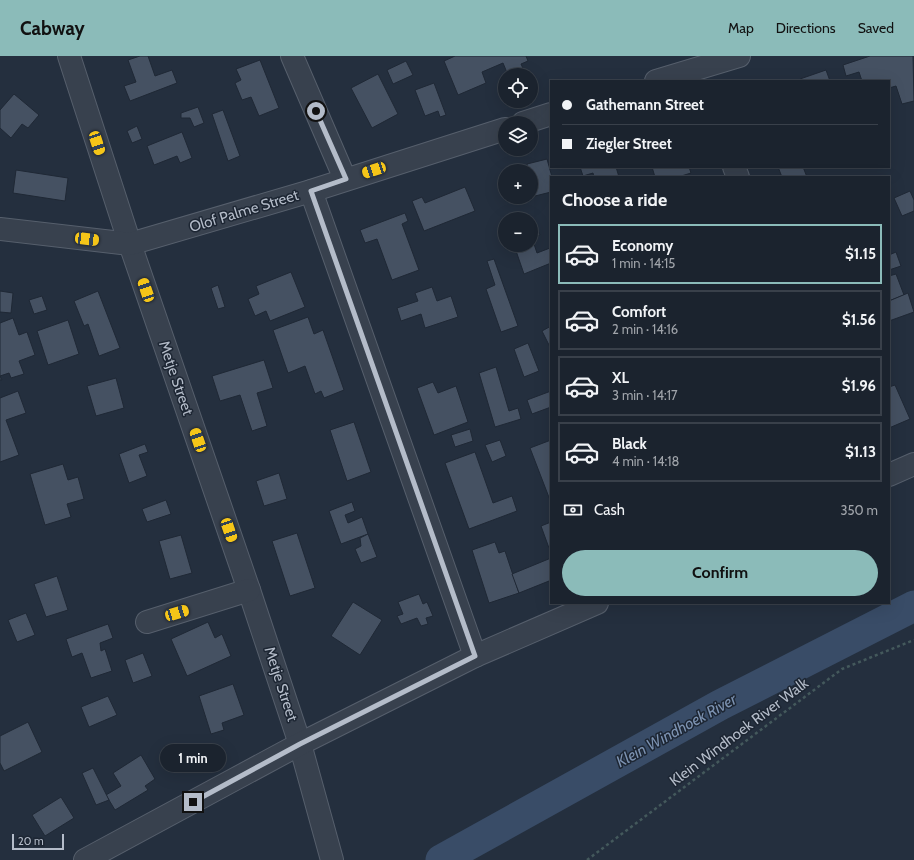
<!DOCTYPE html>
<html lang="en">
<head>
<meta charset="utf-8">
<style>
	body { margin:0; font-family:Cabin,sans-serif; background:#242b36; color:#f1f3f6; height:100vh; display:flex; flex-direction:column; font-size:15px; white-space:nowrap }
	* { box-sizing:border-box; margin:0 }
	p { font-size:13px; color:#a0a4aa }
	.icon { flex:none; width:22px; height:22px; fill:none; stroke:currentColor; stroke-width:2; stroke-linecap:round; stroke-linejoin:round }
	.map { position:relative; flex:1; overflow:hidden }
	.details { position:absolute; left:550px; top:120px; width:340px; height:428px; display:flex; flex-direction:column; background:#1b232e; border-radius:0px; box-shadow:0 4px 16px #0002,0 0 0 1px #39404a }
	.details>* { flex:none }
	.guide { position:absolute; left:550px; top:24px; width:340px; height:88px; border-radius:0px; box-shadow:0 4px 16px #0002,0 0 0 1px #39404a; display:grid; align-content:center; height:88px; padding:0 12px; background:#1b232e }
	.tools { position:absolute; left:498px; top:12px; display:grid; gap:8px }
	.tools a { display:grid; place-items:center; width:40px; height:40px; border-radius:50%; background:#1b232e; box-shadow:0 4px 16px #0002,0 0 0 1px #39404a; font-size:20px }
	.scale { position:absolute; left:12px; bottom:10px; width:52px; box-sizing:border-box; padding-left:4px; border:2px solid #b4bcc9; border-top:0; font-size:11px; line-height:14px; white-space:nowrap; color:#b4bcc9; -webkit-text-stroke:3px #1d2633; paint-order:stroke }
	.end { position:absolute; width:18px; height:18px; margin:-9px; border:5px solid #b4bcc9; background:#111; box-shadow:0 0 0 2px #111 }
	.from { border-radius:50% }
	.bubble { position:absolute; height:28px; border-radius:14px; background:#1b232e; box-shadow:0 4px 16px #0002,0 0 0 1px #39404a; font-size:13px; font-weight:700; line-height:28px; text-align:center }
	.car { position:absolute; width:12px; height:24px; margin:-12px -6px; border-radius:5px; box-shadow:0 0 3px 1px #0007; background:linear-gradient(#f5c518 24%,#345 0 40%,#f5c518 0 76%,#345 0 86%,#f5c518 0) }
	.guide b { display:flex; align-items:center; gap:14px; height:38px; font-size:15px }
	.guide b+b { border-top:1px solid #39404a }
	.guide i { width:10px; height:10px; background:#f1f3f6 }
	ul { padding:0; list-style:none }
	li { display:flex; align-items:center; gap:12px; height:60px; margin:0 8px 6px; padding:0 4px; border:2px solid #39404a; border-radius:0px }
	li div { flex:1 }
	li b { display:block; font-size:15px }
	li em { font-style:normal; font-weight:700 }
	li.on { border-color:#8bbbb9 }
	li>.icon { width:36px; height:36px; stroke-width:1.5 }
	h2 { padding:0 12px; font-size:18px; line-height:48px }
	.pay { display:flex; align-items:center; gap:10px; height:44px; padding:0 12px; font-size:15px }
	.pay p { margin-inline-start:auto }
	.button { display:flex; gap:8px; margin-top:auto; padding:8px 12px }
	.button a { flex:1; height:46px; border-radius:24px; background:#8bbbb9; color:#111; font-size:16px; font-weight:700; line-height:46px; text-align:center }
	header { display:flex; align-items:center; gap:24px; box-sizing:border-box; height:56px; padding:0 20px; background:#8bbbb9; color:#111 }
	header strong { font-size:19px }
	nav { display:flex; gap:22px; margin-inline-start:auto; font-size:14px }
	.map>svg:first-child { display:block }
</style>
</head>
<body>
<header>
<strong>Cabway</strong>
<nav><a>Map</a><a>Directions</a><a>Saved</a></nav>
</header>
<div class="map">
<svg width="914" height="804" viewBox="0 0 914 804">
	<rect width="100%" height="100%" fill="#242f3e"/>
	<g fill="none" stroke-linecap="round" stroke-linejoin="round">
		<polyline stroke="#394c67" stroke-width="31" points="441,804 720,649 914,550"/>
	</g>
	<g fill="#455162" stroke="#1f2835">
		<polygon points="140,0 148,0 155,20 172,14 177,27 130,45 124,30 136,26 128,4"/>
		<polygon points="455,0 526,0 528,5 521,8 526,19 508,19 503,7 482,16 486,27 458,39 444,5"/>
		<polygon points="870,0 913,0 914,45 902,48 896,30 889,32 889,25 862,25 859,16 846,20 843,9"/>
		<polygon points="260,4 279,52 259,60 251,41 242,44 235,27 241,24 236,13"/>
		<polygon points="406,5 413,19 393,28 387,14"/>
		<polygon points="826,14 830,25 801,25 800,23"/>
		<polygon points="378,18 398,58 372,72 351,32"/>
		<polygon points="434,27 446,59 440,61 438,55 425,60 415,34"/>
		<polygon points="14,38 39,59 28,72 22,68 11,82 0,72 0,54"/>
		<polygon points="198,51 204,67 194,71 190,62 181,62 181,57"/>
		<polygon points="223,54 240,100 228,105 212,58"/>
		<polygon points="137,70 142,83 132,87 127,75"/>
		<polygon points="182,76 192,102 180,107 177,100 154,109 147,90"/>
		<polygon points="547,103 552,121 551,136 535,140 531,125 531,115 528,115 527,108"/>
		<polygon points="580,111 616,111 619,121 594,121 593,117 583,120"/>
		<polygon points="652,111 689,111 691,117 678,121 655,121"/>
		<polygon points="778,111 803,111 807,121 782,121"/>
		<polygon points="16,114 68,122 65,145 13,137"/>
		<polygon points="465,131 475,155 424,175 412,145 422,141 425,147"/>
		<polygon points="910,135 914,144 914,155 902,160 894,142"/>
		<polygon points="405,157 408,165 402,168 419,214 392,224 377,183 365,187 360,174"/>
		<polygon points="535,167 540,179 532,182 537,197 550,192 551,207 524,218 514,189 531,189 531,168"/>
		<polygon points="896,196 901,210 889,214 889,199"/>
		<polygon points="494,203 518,270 501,276 486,233 495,229 487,205"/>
		<polygon points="291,216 305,251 270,265 266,255 255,260 248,243 259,238 256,230"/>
		<polygon points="896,218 904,239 889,245 889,220"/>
		<polygon points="218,229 225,251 218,253 211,232"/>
		<polygon points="432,231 437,245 451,240 458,261 425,272 421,258 401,265 397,252 418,245 415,237"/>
		<polygon points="0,235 13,237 11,257 0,256"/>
		<polygon points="98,235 120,292 99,300 88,268 84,270 74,245"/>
		<polygon points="908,237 914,256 889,265 889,245"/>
		<polygon points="42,240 47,254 34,258 29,244"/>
		<polygon points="308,261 314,278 323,274 344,334 324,342 321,335 315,338 305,310 288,317 273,274"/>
		<polygon points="13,262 19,279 27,276 35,299 19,305 24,318 11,322 9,317 0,320 2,324 0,324 0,267"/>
		<polygon points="68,264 79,298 48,309 37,275"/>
		<polygon points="551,270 551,293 542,275"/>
		<polygon points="528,287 539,315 524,321 514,293"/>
		<polygon points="264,304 273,332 257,337 267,370 252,375 240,339 220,345 212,320"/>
		<polygon points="496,311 509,355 518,352 521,363 495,371 479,317"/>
		<polygon points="116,322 124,352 96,360 87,330"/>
		<polygon points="433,326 438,337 456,330 468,366 434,379 417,332"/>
		<polygon points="895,329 910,363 889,372 889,331"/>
		<polygon points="18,335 26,357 6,364 19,399 0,406 0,342"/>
		<polygon points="551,335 551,351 532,358 527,344"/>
		<polygon points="354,366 371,416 347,425 330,374"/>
		<polygon points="470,373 473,385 455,391 451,379"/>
		<polygon points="500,384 506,400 492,406 485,389"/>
		<polygon points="551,384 551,444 550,444 530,392"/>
		<polygon points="145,388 148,396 139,399 147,420 129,427 119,398"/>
		<polygon points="475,396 493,447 512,440 517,455 469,473 445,407"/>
		<polygon points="63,408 68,424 78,421 84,443 67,448 71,461 45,469 30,418"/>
		<polygon points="279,417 287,443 264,450 256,425"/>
		<polygon points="166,444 171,458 147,466 142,453"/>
		<polygon points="352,446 355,455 345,459 348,467 362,461 368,478 341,488 329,455"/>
		<polygon points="551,466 551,492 549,492 541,470"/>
		<polygon points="297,477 315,532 290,540 272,485"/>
		<polygon points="368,478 377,501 361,507 355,493 361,490 360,482"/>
		<polygon points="181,479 192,517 170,523 159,485"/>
		<polygon points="495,486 499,497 505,495 519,537 489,547 472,494"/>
		<polygon points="551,502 551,530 549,525 519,537 512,518"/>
		<polygon points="57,520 68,554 46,561 34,528"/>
		<polygon points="419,538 423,548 427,546 433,560 426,562 428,568 421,570 417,562 401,568 397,560 403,558 398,546"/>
		<polygon points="353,546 382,564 360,599 331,580"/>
		<polygon points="26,557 35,579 17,586 8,564"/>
		<polygon points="208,566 215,582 222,578 231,600 187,620 171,583"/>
		<polygon points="108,568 113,582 100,587 101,595 105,593 112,615 91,622 82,597 72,601 66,583"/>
		<polygon points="143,597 152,620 133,627 125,604"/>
		<polygon points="233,628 244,659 222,667 224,674 211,678 199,640"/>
		<polygon points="108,640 117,659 89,671 81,651"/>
		<polygon points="28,666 42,696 4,715 0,707 0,680"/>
		<polygon points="141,699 155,723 145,730 148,734 115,754 106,739 121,730 113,717"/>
		<polygon points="93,712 109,744 96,749 82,717"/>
		<polygon points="61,741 74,762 45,780 32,759"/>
	</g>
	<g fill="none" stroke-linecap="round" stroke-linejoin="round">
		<g stroke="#565f6c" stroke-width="24">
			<g id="minor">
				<polyline points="69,0 130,188 249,534 300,688 332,804"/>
				<polyline points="292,0 345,123"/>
				<polyline points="656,25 739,0"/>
				<polyline points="523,67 551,58"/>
				<polyline points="734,111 738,121"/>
				<polyline points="311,135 475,600"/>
				<polyline points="0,173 130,188 311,135 505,73"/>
				<polyline points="889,419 914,408"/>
				<polyline points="147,566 249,534"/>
				<polyline points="85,804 300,688 475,600 597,547"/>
			</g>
		</g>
		<polyline stroke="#44595c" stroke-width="2.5" stroke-dasharray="3 3" stroke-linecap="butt" points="587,804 842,613 914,584"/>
		<use href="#minor" stroke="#38414e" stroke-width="22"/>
	</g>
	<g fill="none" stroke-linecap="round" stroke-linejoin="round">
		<polyline stroke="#b4bcc9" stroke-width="5" points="193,746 300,688 475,600 311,135 346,123 316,55"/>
	</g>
	<g text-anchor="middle" stroke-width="3" stroke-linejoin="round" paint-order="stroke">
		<g font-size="15" fill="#b4bcc9" stroke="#1d2633">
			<text transform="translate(244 155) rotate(-17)" y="5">Olof Palme Street</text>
			<text transform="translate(176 322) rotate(71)" y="5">Metje Street</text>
			<text transform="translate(281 628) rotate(72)" y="5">Metje Street</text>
			<text transform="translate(739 676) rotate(-37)" y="5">Klein Windhoek River Walk</text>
		</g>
		<g font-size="16" font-style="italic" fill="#7c92b1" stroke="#1d2633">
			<text transform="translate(676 674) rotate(-29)" y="6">Klein Windhoek River</text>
		</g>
	</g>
</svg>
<div class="tools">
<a><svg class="icon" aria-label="locate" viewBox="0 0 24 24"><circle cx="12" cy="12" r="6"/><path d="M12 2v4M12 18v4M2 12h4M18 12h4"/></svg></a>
<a><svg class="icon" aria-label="layers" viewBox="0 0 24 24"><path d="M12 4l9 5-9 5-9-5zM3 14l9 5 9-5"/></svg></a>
<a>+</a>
<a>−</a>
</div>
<div class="scale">20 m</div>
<i class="end from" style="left:316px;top:55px"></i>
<i class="end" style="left:193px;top:746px"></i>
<div class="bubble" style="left:160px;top:688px;width:66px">1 min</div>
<i class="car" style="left:97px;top:87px;rotate:162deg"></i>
<i class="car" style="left:374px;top:114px;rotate:252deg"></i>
<i class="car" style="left:87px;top:183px;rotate:97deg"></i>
<i class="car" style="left:146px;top:234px;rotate:341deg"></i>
<i class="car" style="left:198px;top:384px;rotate:341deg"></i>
<i class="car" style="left:229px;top:474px;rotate:161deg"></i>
<i class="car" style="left:177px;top:557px;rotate:73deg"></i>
<div class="guide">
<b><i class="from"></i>Gathemann Street</b>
<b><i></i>Ziegler Street</b>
</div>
<section class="details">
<h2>Choose a ride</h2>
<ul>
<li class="on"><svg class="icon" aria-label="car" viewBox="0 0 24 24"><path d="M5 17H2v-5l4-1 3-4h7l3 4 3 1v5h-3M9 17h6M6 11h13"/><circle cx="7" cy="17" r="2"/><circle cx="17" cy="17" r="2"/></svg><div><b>Economy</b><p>1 min · 14:15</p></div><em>$1.15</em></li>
<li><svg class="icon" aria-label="car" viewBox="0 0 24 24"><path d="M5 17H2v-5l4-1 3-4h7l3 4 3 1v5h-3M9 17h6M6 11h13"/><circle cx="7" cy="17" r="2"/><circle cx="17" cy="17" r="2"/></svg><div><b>Comfort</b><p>2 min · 14:16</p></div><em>$1.56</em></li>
<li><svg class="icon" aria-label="car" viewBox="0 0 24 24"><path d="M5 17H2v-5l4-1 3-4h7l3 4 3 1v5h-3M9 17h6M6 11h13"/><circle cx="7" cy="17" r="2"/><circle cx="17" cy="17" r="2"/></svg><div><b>XL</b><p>3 min · 14:17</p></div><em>$1.96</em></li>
<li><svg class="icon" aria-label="car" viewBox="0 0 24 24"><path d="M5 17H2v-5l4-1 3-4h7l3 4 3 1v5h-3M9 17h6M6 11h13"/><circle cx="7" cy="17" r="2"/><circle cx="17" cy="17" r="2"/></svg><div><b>Black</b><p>4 min · 14:18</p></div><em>$1.13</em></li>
</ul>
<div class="pay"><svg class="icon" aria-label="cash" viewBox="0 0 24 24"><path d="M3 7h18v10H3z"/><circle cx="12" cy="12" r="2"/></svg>Cash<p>350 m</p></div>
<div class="button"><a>Confirm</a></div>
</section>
</div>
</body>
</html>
